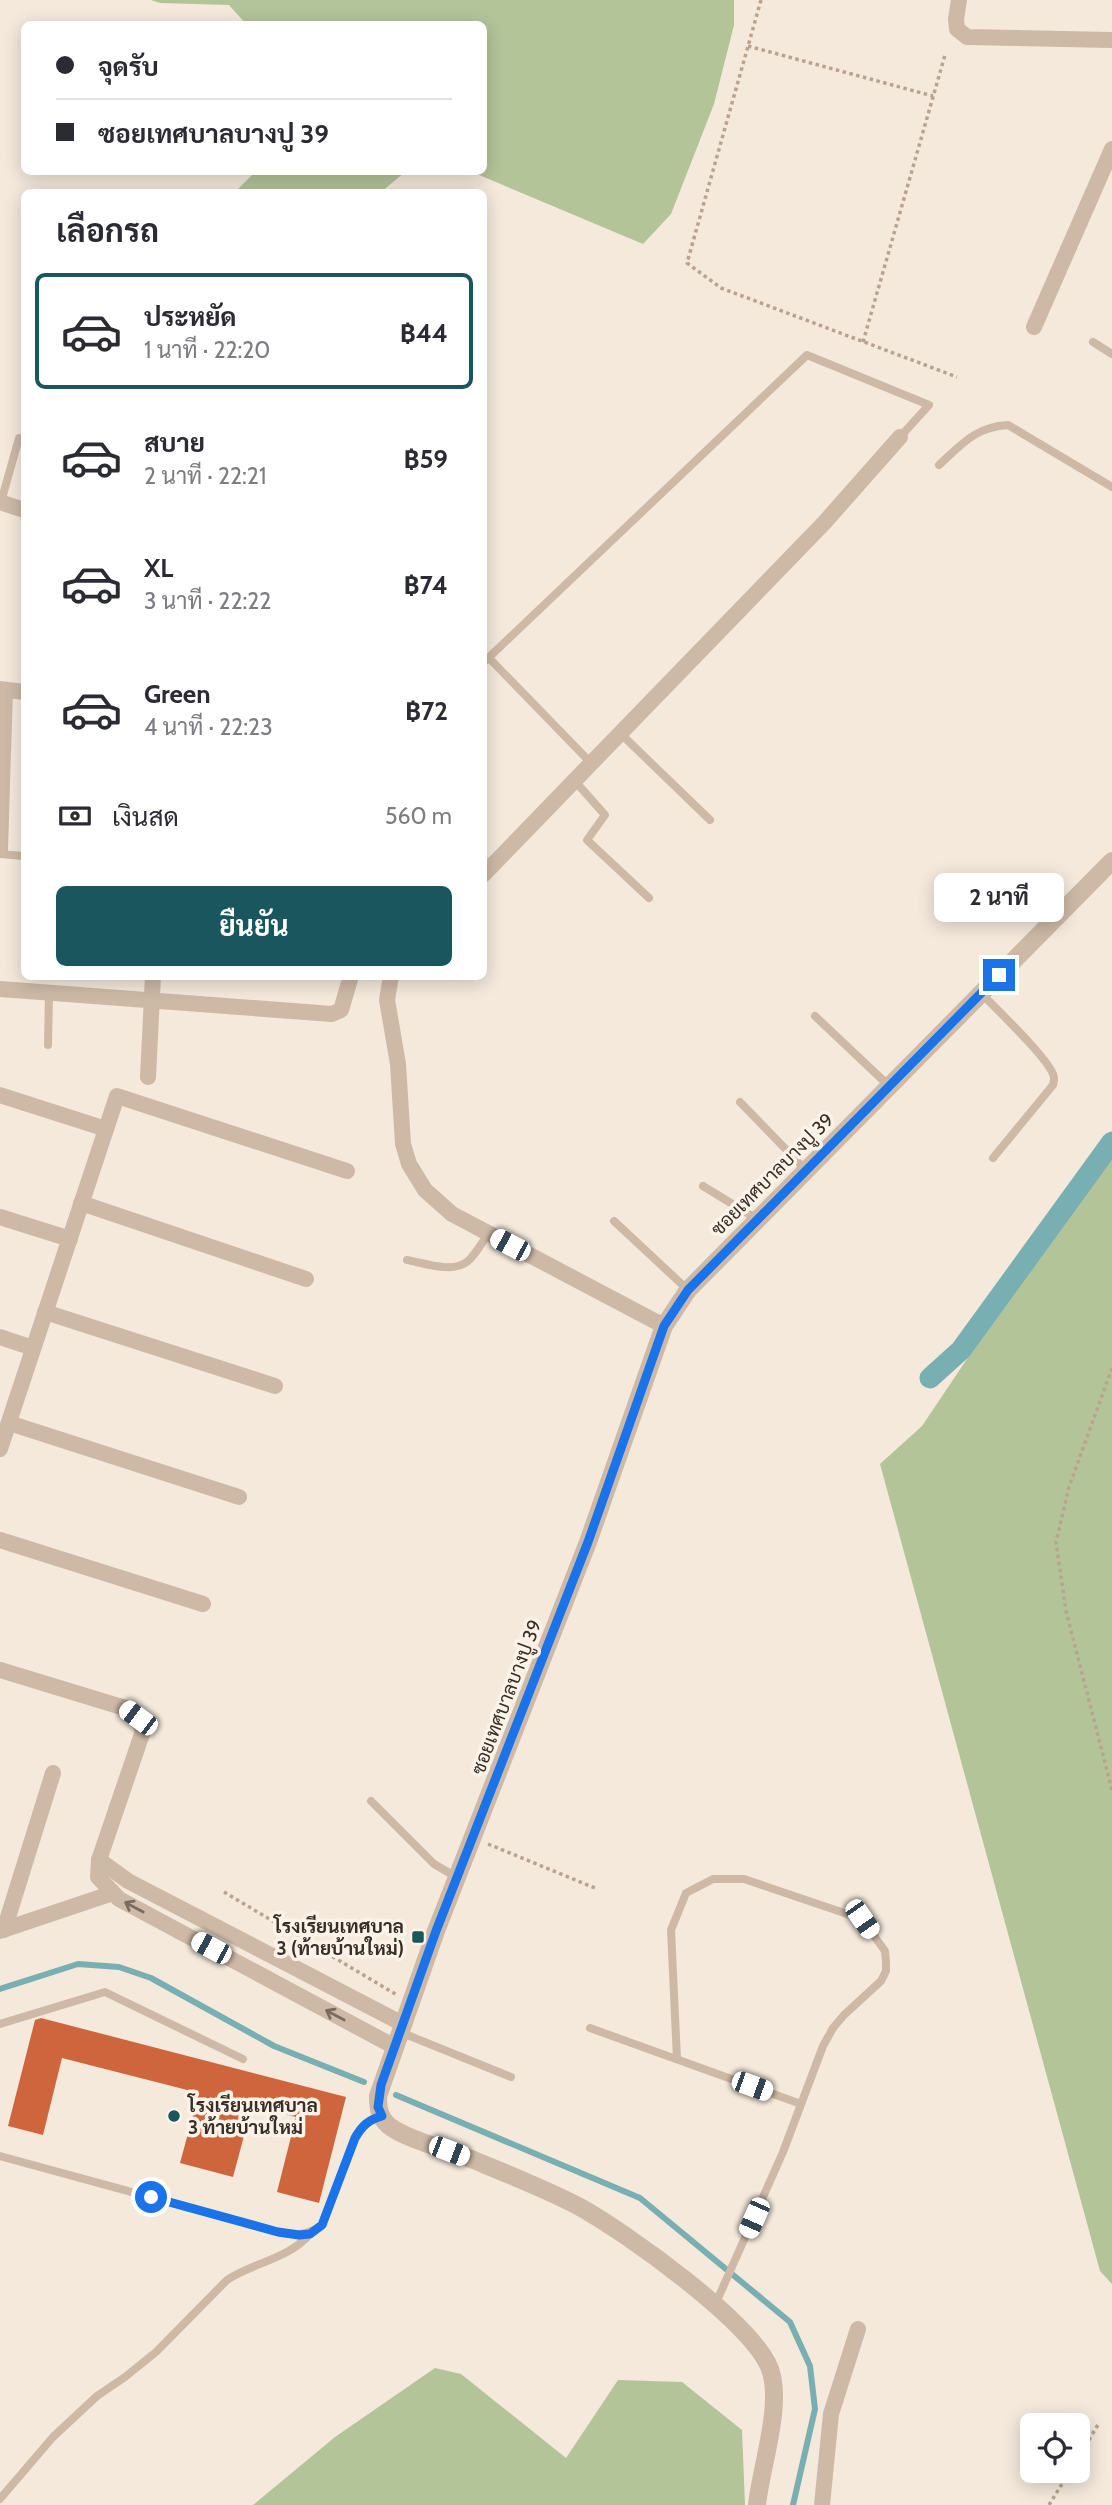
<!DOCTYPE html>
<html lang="th">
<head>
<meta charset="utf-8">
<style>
	body { margin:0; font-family:Cabin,Sarabun,sans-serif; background:#f2f2f3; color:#2b2b33; height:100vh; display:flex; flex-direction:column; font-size:26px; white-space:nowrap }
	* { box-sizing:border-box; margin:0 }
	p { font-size:23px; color:#7c7c81 }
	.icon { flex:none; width:38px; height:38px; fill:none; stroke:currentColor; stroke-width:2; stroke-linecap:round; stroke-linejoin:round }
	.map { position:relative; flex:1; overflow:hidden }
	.drawer { position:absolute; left:21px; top:189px; width:466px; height:791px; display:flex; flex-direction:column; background:#fff; border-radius:10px; box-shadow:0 4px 18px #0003 }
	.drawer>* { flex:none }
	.banner { position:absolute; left:21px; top:21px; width:466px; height:154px; border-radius:10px; box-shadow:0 4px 18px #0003; display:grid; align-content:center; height:154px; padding:0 35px; background:#fff }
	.buttons { position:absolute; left:1020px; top:2413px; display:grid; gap:14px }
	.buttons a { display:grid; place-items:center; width:70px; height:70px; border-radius:10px; background:#fff; box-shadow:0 4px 18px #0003; font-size:35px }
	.end { position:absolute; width:32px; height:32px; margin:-16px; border:9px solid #1a73e8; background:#fff; box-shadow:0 0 0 4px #fff }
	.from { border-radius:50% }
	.bubble { position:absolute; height:49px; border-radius:10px; background:#fff; box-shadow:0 4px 18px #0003; font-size:23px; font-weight:700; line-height:49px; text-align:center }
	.car { position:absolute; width:21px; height:42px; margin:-21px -10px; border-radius:9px; box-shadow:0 0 5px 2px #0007; background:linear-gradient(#fff 24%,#345 0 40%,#fff 0 76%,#345 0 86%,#fff 0) }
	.banner b { display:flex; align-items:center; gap:24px; height:66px; font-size:26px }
	.banner b+b { border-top:2px solid #e1e1e2 }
	.banner i { width:18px; height:18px; background:#2b2b33 }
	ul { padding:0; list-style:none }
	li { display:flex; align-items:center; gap:21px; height:116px; margin:0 14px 10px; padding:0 21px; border:4px solid transparent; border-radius:10px }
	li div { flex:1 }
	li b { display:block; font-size:26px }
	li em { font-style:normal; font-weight:700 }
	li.on { border-color:#19565d }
	li>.icon { width:63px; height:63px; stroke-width:1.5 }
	h2 { padding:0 35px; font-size:32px; line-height:84px }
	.pay { display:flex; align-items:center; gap:18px; height:77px; padding:0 35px; font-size:26px }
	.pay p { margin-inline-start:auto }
	.button { display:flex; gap:14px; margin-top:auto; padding:14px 35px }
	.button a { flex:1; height:80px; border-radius:10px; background:#19565d; color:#fff; font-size:28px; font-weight:700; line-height:80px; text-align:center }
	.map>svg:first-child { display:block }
</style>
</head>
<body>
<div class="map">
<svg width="1112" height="2505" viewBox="0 0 1112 2505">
	<rect width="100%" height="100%" fill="#f4e9db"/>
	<g fill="#b4c499">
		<polygon points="151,0 734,0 734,25 714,104 671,214 643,244 472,172 483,172 483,24 246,24 229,5 160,3"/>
		<polygon points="255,172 405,172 381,192 235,192"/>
		<polygon points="1112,1143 1112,2284 1100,2271 880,1464 922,1426"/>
		<polygon points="435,2368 461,2374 566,2458 618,2380 682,2382 742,2430 745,2505 253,2505 335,2437"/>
	</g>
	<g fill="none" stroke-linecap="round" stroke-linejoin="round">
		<g stroke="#77afb3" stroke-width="6">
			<polyline points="0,1989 78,1964 119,1967 151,1978 274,2046 364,2082"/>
			<polyline points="396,2095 640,2198 790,2322 810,2366 815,2409 793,2505"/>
		</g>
		<polyline stroke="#77afb3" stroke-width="21" points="930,1378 961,1350 1112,1142"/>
	</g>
	<polygon fill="#cf653d" points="41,2018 346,2097 319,2203 277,2192 296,2117 252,2106 233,2177 180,2163 199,2093 62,2058 43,2135 8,2126 35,2020"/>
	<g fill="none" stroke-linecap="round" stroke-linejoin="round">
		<g stroke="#b9a390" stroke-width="3.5" stroke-dasharray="3.5 3.5" stroke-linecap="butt">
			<polyline points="761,0 687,263 721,288 957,377"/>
			<polyline points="748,46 933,96"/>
			<polyline points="863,342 945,55"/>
			<polyline points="1112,1368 1069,1487 1056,1542 1066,1611 1112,1790"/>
			<polyline points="488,1844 595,1888"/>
			<polyline points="224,1892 397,1995"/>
			<polyline points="1078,2458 1099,2423"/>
			<polyline points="1049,2505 1070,2471"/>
		</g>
		<g stroke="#cdb9a6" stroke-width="8">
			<polyline points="1093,342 1112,354"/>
			<path d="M939 465C962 444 975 427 1008 425L1112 487"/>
			<polyline points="1,502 19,438"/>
			<polyline points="489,658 591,763"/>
			<polyline points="483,663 807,355 929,405 900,437"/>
			<polyline points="620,733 710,820"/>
			<polyline points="574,780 605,815 587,840 649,898"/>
			<polyline points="0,854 24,856"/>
			<path d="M981 993C997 1010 1045 1055 1053 1074 1055 1079 1054 1079 1053 1085L993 1158"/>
			<polyline points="815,1016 888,1085"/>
			<polyline points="48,1045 49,993"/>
			<polyline points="740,1102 805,1169"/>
			<polyline points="703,1186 757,1219"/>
			<polyline points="614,1221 688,1290"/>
			<path d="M407 1260C424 1263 453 1274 468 1261 476 1254 482 1242 489 1233"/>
			<polyline points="371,1801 434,1864 458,1878"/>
			<polyline points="0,2024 105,1992 243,2059"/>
			<polyline points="590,2028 801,2104"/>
			<polyline points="400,2032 511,2077"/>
			<polyline points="677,2059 671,1930 686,1893 713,1879 744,1879 862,1919 885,1951 886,1962 886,1971 881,1981 844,2015 833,2028 823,2046 783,2152 715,2305"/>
			<path d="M0 2156 278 2232C296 2235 306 2236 322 2225L355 2138C362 2126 368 2120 382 2116"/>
			<path d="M0 2499 53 2437 97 2396 125 2377 156 2352 227 2280C254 2262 287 2260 310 2234"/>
		</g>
		<g stroke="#cdb9a6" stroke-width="16">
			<polyline points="959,0 956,19 957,29 967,37 1112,40"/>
			<polyline points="1034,327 1112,149"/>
			<polyline points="0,502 24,510"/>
			<polyline points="0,689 24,692"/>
			<polyline points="0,850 5,690"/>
			<polyline points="483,875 824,523 900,437"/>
			<polyline points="391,976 387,1000 398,1064 403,1144 409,1164 425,1190 452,1214 664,1326"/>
			<polyline points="0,989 332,1014 341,1010 351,976"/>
			<polyline points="148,1077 153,976"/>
			<polyline points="0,1095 106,1129"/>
			<polyline points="81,1203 306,1279"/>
			<polyline points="0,1217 70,1239"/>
			<polyline points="45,1312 275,1386"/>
			<polyline points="0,1337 33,1348"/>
			<polyline points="9,1423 239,1497"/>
			<polyline points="0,1449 117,1096 347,1171"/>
			<polyline points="0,1540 203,1604"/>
			<polyline points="0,1670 125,1708 138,1718 143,1731 99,1860 98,1877 119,1899 395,2047"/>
			<polyline points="99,1860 128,1881 403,2024"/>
			<polyline points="4,1930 53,1773"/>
			<polyline points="0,1931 113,1893"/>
			<polyline points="822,2505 831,2414 858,2329"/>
		</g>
		<path stroke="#cdb9a6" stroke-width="18" d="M757 2505C761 2466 783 2405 770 2369 752 2322 624 2231 578 2206 545 2189 510 2175 476 2161 453 2151 406 2140 388 2125 379 2117 378 2107 378 2096L436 1931 588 1542 664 1326 688 1290 1112 861"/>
	</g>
	<defs><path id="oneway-shaft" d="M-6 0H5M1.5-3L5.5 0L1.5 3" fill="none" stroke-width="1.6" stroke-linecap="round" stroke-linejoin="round" transform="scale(1.75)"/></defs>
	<g stroke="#7b6c60">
		<use href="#oneway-shaft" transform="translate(134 1907) rotate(-152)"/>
		<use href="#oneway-shaft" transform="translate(335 2015) rotate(-152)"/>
	</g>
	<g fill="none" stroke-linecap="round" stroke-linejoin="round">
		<path stroke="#1a73e8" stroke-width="9" d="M151 2197 278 2232 299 2235 310 2234 322 2225 355 2138C362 2126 368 2120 382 2116L378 2107 381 2085 436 1931 588 1542 664 1326 688 1290 999 975"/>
	</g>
	<g fill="#19565d" stroke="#fbf3e8" stroke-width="2.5">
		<rect x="411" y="1930" width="14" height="14" rx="3.5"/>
		<circle cx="174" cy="2116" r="7"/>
	</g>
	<g text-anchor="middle" stroke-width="7" stroke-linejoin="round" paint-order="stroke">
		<g font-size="19" fill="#382d27" stroke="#fbf3e8">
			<text transform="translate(772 1174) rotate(-45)" y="7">ซอยเทศบาลบางปู 39</text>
			<text transform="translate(506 1697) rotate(-69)" y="7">ซอยเทศบาลบางปู 39</text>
		</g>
		<g font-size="19" font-weight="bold" fill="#382d27" stroke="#fbf3e8" text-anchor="end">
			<text x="404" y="1933">โรงเรียนเทศบาล<tspan x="404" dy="22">3 (ท้ายบ้านใหม่)</tspan></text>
			<text x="188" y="2112" text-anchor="start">โรงเรียนเทศบาล<tspan x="188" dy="22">3 ท้ายบ้านใหม่</tspan></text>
		</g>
	</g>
</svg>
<div class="buttons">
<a><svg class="icon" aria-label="locate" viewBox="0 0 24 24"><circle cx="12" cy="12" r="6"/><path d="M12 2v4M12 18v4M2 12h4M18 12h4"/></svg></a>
</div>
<i class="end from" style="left:151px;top:2197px"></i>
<i class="end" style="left:999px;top:975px"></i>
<div class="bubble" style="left:934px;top:873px;width:130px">2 นาที</div>
<i class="car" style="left:510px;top:1245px;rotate:298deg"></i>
<i class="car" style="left:138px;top:1718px;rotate:307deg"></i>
<i class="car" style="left:862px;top:1919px;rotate:145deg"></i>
<i class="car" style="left:211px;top:1948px;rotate:298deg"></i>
<i class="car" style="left:752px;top:2086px;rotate:110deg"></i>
<i class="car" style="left:449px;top:2151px;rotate:111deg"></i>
<i class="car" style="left:754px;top:2218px;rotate:204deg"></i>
<div class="banner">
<b><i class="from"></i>จุดรับ</b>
<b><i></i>ซอยเทศบาลบางปู 39</b>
</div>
<section class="drawer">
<h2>เลือกรถ</h2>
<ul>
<li class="on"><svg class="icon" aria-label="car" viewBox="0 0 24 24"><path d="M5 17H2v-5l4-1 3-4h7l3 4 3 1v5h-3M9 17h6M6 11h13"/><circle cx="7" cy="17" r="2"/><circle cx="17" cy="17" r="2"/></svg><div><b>ประหยัด</b><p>1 นาที · 22:20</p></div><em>฿44</em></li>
<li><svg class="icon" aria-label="car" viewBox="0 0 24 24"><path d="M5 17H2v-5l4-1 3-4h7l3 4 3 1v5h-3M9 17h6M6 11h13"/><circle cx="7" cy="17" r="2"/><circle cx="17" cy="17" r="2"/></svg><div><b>สบาย</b><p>2 นาที · 22:21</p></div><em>฿59</em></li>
<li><svg class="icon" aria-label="car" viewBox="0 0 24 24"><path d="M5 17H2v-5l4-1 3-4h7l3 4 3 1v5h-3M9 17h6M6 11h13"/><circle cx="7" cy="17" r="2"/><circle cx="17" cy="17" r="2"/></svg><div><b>XL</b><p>3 นาที · 22:22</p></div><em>฿74</em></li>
<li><svg class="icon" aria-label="car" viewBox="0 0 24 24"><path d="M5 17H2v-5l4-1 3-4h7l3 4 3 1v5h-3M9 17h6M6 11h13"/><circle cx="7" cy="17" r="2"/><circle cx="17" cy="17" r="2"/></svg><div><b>Green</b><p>4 นาที · 22:23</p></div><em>฿72</em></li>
</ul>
<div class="pay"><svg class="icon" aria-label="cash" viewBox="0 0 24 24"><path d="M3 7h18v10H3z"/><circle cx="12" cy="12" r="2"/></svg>เงินสด<p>560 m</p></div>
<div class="button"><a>ยืนยัน</a></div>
</section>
</div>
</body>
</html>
